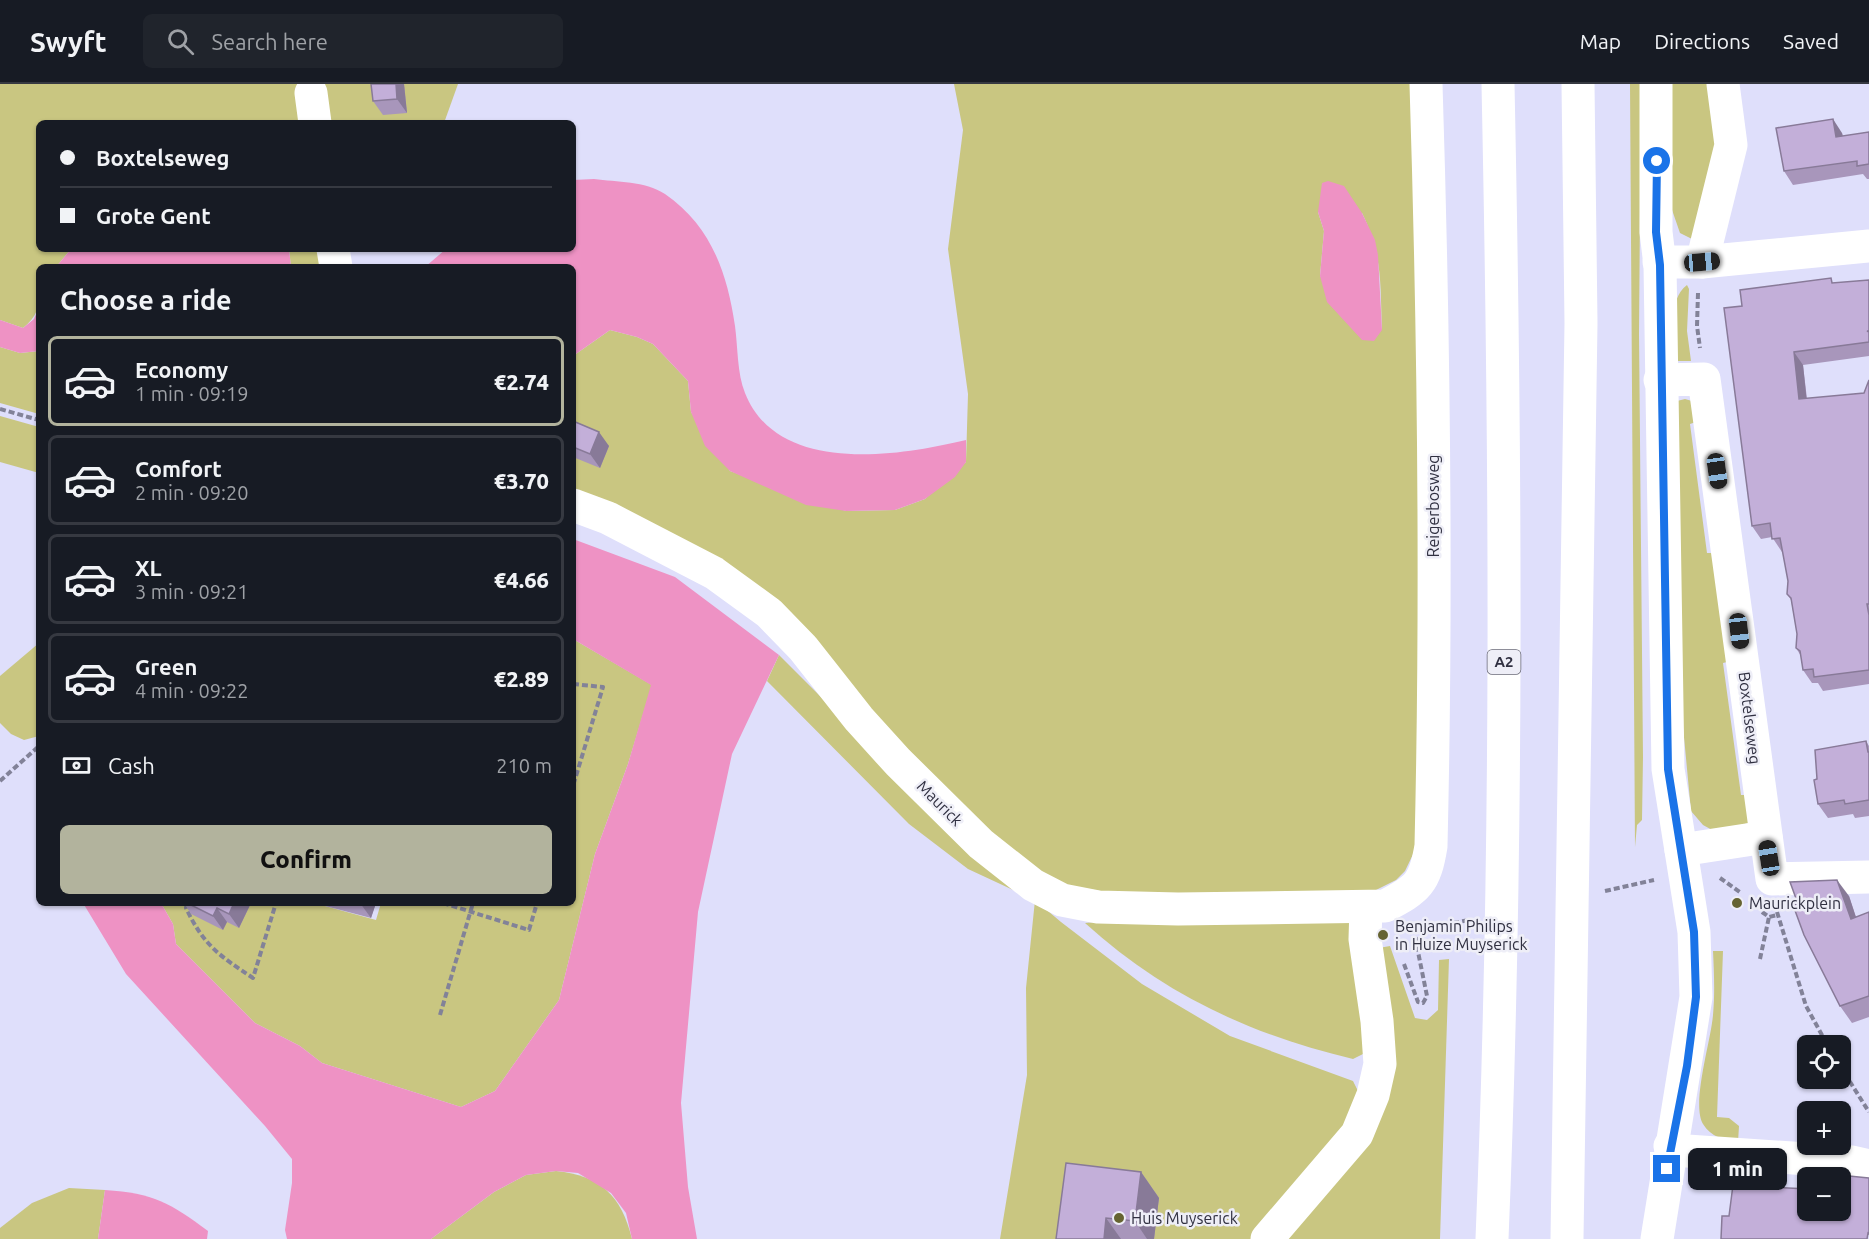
<!DOCTYPE html>
<html lang="en">
<head>
<meta charset="utf-8">
<style>
	body { margin:0; font-family:Ubuntu,sans-serif; background:#20242c; color:#f1f3f6; height:100vh; display:flex; flex-direction:column; font-size:22px; white-space:nowrap }
	* { box-sizing:border-box; margin:0 }
	p { font-size:20px; color:#9ea1a6 }
	.icon { flex:none; width:33px; height:33px; fill:none; stroke:currentColor; stroke-width:2; stroke-linecap:round; stroke-linejoin:round }
	.map { position:relative; flex:1; overflow:hidden }
	.details { position:absolute; left:36px; top:180px; width:540px; height:642px; display:flex; flex-direction:column; background:#171b24; border-radius:9px; box-shadow:0 2px 4px #0004 }
	.details>* { flex:none }
	.hud { position:absolute; left:36px; top:36px; width:540px; height:132px; border-radius:9px; box-shadow:0 2px 4px #0004; display:grid; align-content:center; height:132px; padding:0 24px; background:#171b24 }
	.fabs { position:absolute; left:1797px; top:951px; display:grid; gap:12px }
	.fabs a { display:grid; place-items:center; width:54px; height:54px; border-radius:9px; background:#171b24; box-shadow:0 2px 4px #0004; font-size:30px }
	.end { position:absolute; width:27px; height:27px; margin:-14px; border:8px solid #1a73e8; background:#fff; box-shadow:0 0 0 3px #fff }
	.from { border-radius:50% }
	.bubble { position:absolute; height:42px; border-radius:9px; background:#171b24; box-shadow:0 2px 4px #0004; font-size:20px; font-weight:800; line-height:42px; text-align:center }
	.car { position:absolute; width:18px; height:36px; margin:-18px -9px; border-radius:8px; box-shadow:0 0 4px 2px #0007; background:linear-gradient(#222 24%,#8ab4d8 0 40%,#222 0 76%,#8ab4d8 0 86%,#222 0) }
	.hud b { display:flex; align-items:center; gap:21px; height:57px; font-size:22px }
	.hud b+b { border-top:2px solid #363941 }
	.hud i { width:15px; height:15px; background:#f1f3f6 }
	ul { padding:0; list-style:none }
	li { display:flex; align-items:center; gap:18px; height:90px; margin:0 12px 9px; padding:0 12px; border:3px solid #363941; border-radius:9px }
	li div { flex:1 }
	li b { display:block; font-size:22px }
	li em { font-style:normal; font-weight:800 }
	li.on { border-color:#b2b39d }
	li>.icon { width:54px; height:54px; stroke-width:1.5 }
	h2 { padding:0 24px; font-size:27px; line-height:72px }
	.pay { display:flex; align-items:center; gap:15px; height:66px; padding:0 24px; font-size:22px }
	.pay p { margin-inline-start:auto }
	.action { display:flex; gap:12px; margin-top:auto; padding:12px 24px }
	.action a { flex:1; height:69px; border-radius:9px; background:#b2b39d; color:#111; font-size:24px; font-weight:800; line-height:69px; text-align:center }
	header { display:flex; align-items:center; gap:36px; box-sizing:border-box; height:84px; padding:0 30px; background:#171b24; border-bottom:2px solid #363941 }
	header strong { font-size:28px }
	nav { display:flex; gap:33px; margin-inline-start:auto; font-size:21px }
	.search { width:420px; height:54px; background:#20242c; display:flex; align-items:center; gap:15px; box-sizing:border-box; padding:0 21px; border-radius:9px; color:#9ea1a6; font-size:22px }
	.map>svg:first-child { display:block }
</style>
</head>
<body>
<header>
<strong>Swyft</strong>
<div class="search"><svg class="icon" aria-label="search" viewBox="0 0 24 24"><circle cx="10" cy="10" r="6"/><path d="M15 15l6 6"/></svg>Search here</div>
<nav><a>Map</a><a>Directions</a><a>Saved</a></nav>
</header>
<div class="map">
<svg width="1869" height="1155" viewBox="0 0 1869 1155">
	<rect width="100%" height="100%" fill="#dfdffb"/>
	<g fill="#c9c681" fill-rule="evenodd">
		<path d="M0 0H304L308 39H39V165H71L56 183H39C39 209 45 227 23 244L0 236Z"/>
		<polygon points="319,0 458,0 444,39 323,39"/>
		<path d="M954 0H1413L1422 612 1417 762 1405 787 1396 796 1372 808 1147 815 1065 801 1025 782 985 750 808 556 573 413V272L610 246 637 253 653 260 688 297 691 328 730 387 758 397 846 427 895 426 925 415 966 378 968 310 948 165 963 46ZM1318 128 1362 129C1383 172 1380 200 1382 246L1320 192 1324 147Z"/>
		<polygon points="1630,0 1641,0 1639,250 1643,673 1642,736 1637,741 1635,763"/>
		<polygon points="1672,0 1710,0 1719,60 1694,156 1680,149 1671,123"/>
		<polygon points="289,165 324,165 327,183 291,183"/>
		<path d="M1687 201 1689 205 1687 247 1691 277H1678L1674 274C1674 252 1667 216 1687 201Z"/>
		<polygon points="0,263 20,269 39,267 39,330 0,319"/>
		<polygon points="1685,315 1692,317 1699,337 1690,340 1707,469 1717,469 1731,577 1723,579 1741,711 1749,711 1749,739 1714,747 1703,741 1691,727 1682,632 1677,317"/>
		<polygon points="0,332 39,343 39,389 0,378"/>
		<polygon points="573,555 652,601 628,680 595,770 559,916 495,1007 461,1023 322,979 300,962 255,939 176,860 173,840 161,819 314,819 376,836 381,819 573,819"/>
		<polygon points="39,559 39,652 24,656 11,650 0,639 0,592"/>
		<polygon points="779,571 968,760 1061,838 1142,900 1230,952 1353,997 1360,1011 1365,1049 1373,865 1390,862 1415,934 1427,936 1438,926 1439,876 1449,875 1440,1155 1000,1155 1027,991 1026,904 1035,816 968,785 909,740 767,597"/>
		<path d="M1338 830 1352 841 1371 940 1363 970 1353 975C1251 951 1163 910 1085 839L1131 835Z"/>
		<path d="M1713 867H1723L1717 1033 1729 1034 1739 1042 1738 1058C1724 1056 1711 1053 1703 1040 1691 1020 1711 957 1713 931 1715 909 1714 888 1713 867Z"/>
		<path d="M556 1087C601 1092 621 1111 632 1155H431L494 1108 526 1091Z"/>
		<polygon points="69,1104 105,1106 98,1155 0,1155 0,1144 32,1119"/>
	</g>
	<g fill="#ee92c4">
		<path d="M594 95C617 98 645 97 665 110 711 142 727 188 735 242 738 264 737 289 745 309 778 392 899 372 966 356V378L955 393 925 415 895 426 846 427 806 421 730 387 705 362 691 328 688 297 653 260 637 253 610 246 573 272V183H425L446 165H573V96Z"/>
		<polygon points="1328,97 1344,102 1362,129 1375,156 1378,171 1382,246 1374,257 1362,256 1327,218 1320,192 1324,147 1318,128 1322,99"/>
		<polygon points="71,165 289,165 291,183 56,183"/>
		<polygon points="39,224 39,267 20,269 0,263 0,236 23,244 34,235"/>
		<polygon points="573,455 675,493 779,571 732,670 698,828 681,1019 688,1103 697,1155 632,1155 626,1129 611,1109 578,1089 556,1087 526,1091 494,1108 431,1155 287,1155 285,1146 292,1099 292,1075 265,1042 126,890 83,819 161,819 173,840 176,860 255,939 300,962 322,979 461,1023 495,1007 559,916 595,770 628,680 651,601 573,555"/>
		<path d="M105 1106C154 1109 170 1119 208 1147L207 1155H98Z"/>
	</g>
	<g fill="none" stroke-linecap="round" stroke-linejoin="round">
		<g stroke="#828298" stroke-width="4" stroke-dasharray="6 3" stroke-linecap="butt">
			<polyline points="1698,209 1697,242 1700,264"/>
			<polyline points="0,325 39,336"/>
			<polyline points="573,600 603,603 573,702"/>
			<polyline points="0,697 39,662"/>
			<polyline points="1720,794 1741,809"/>
			<polyline points="1605,807 1654,796"/>
			<path d="M187 819 186 824C204 862 220 872 253 894L276 819"/>
			<polyline points="443,819 529,846 537,819"/>
			<polyline points="1762,828 1769,833 1777,831"/>
			<polyline points="1777,828 1806,922 1828,962"/>
			<polyline points="1760,875 1769,833"/>
			<polyline points="1404,880 1418,918 1423,919 1427,912 1416,858 1428,844 1469,836"/>
			<polyline points="440,931 473,819"/>
			<polyline points="1840,982 1869,1028"/>
		</g>
		<g stroke="#fff" stroke-width="33">
			<polyline points="311,9 315,39"/>
			<polyline points="333,165 336,183"/>
			<polyline points="1659,178 1702,178 1869,162"/>
			<polyline points="1702,178 1731,61 1723,0"/>
			<polyline points="1660,296 1704,295 1772,795 1869,793"/>
			<path d="M573 421 608 434 714 489 769 529 803 564 859 635 898 678 981 760 1033 801 1062 816 1098 823 1178 825 1385 822C1418 805 1425 799 1431 762 1437 508 1434 254 1426 0"/>
			<polyline points="1681,766 1766,753"/>
			<polyline points="1267,1155 1357,1050 1373,1011 1380,980 1377,937 1365,855 1366,823"/>
		</g>
		<g stroke="#fff" stroke-width="33">
			<polyline points="1656,0 1656,148 1660,181 1668,685 1694,848 1696,913 1657,1155"/>
			<polyline points="1670,1062 1687,1067 1852,1078 1869,1082"/>
		</g>
		<g stroke="#fff" stroke-width="33">
			<path d="M1492 1155C1508 770 1506 385 1498 0"/>
			<polyline points="1567,1155 1581,239 1578,0"/>
		</g>
	</g>
	<g fill="#a896bb">
		<polygon points="371,0 404,0 407,29 383,31 373,17"/>
		<polygon points="1869,48 1869,95 1867,95 1863,90 1793,101 1784,87 1842,49 1843,52"/>
		<polygon points="1869,196 1869,272 1803,281 1807,315 1864,309 1869,296 1869,600 1823,607 1818,599 1812,599 1803,586 1801,572 1796,564 1797,550 1791,516 1787,510 1788,497 1783,468 1782,468 1772,453 1761,455 1752,442 1742,222 1835,199"/>
		<polygon points="573,337 609,362 600,384 573,373"/>
		<polygon points="1866,657 1869,662 1869,732 1855,734 1853,730 1828,734 1818,720 1817,695"/>
		<polygon points="1849,812 1856,833 1869,828 1869,933 1852,939 1840,922"/>
		<polygon points="184,819 251,819 239,844 227,838 223,846 191,830"/>
		<polygon points="314,819 376,819 371,834"/>
		<polygon points="1141,1088 1159,1114 1154,1155 1056,1155"/>
	</g>
	<g fill="#887a98">
		<polygon points="396,0 404,0 407,29 397,15"/>
		<polygon points="1833,35 1842,49 1845,66 1836,53"/>
		<polygon points="1794,268 1803,281 1808,329 1799,315"/>
		<polygon points="599,348 609,362 600,384 590,370"/>
		<polygon points="1837,796 1849,812 1862,852 1851,835"/>
		<polygon points="234,819 251,819 239,844 229,830"/>
		<polygon points="360,819 376,819 371,834"/>
		<polygon points="217,824 227,838 223,846 213,832"/>
		<polygon points="1141,1088 1159,1114 1154,1155 1147,1155 1135,1137"/>
		<polygon points="1106,1134 1121,1155 1104,1155"/>
	</g>
	<g fill="#c3afd9" stroke="#887a98" stroke-width="1.5">
		<polygon points="371,0 396,0 397,15 373,17"/>
		<polygon points="1833,35 1836,53 1869,48 1869,80 1857,82 1857,77 1784,87 1776,44"/>
		<polygon points="1831,194 1832,199 1869,196 1869,247 1867,247 1869,248 1869,258 1794,268 1799,315 1864,309 1869,296 1869,520 1867,520 1869,531 1869,586 1814,593 1813,585 1803,586 1800,567 1796,564 1797,550 1791,514 1787,510 1788,497 1780,454 1772,455 1770,439 1752,442 1724,224 1742,222 1740,206"/>
		<polygon points="573,337 599,348 590,370 573,363"/>
		<polygon points="1866,657 1868,668 1869,668 1869,716 1845,720 1844,716 1818,720 1814,696 1817,695 1815,666"/>
		<polygon points="1837,796 1851,835 1869,828 1869,912 1840,922 1804,851 1793,821 1798,820 1790,798"/>
		<polygon points="187,819 234,819 229,830 217,824 213,832"/>
		<polygon points="1066,1079 1141,1088 1135,1137 1106,1134 1104,1155 1056,1155"/>
		<polygon points="1809,1088 1869,1094 1869,1150 1868,1149 1867,1155 1721,1155 1722,1132 1729,1132 1733,1101 1752,1102 1758,1096 1765,1103 1808,1105 1808,1126 1840,1126 1840,1094 1809,1094"/>
	</g>
	<g fill="none" stroke-linecap="round" stroke-linejoin="round">
		<polyline stroke="#1a73e8" stroke-width="8" points="1657,77 1656,148 1660,181 1668,685 1694,848 1696,913 1687,982 1667,1085"/>
	</g>
	<g fill="#666431" stroke="#eeeef7" stroke-width="2">
		<circle cx="1737" cy="819" r="6"/>
		<circle cx="1383" cy="851" r="6"/>
		<circle cx="1119" cy="1134" r="6"/>
	</g>
	<g text-anchor="middle" stroke-width="5" stroke-linejoin="round" paint-order="stroke">
		<rect fill="#eeeef7" stroke="#696978" stroke-width="1.5" x="1487.5" y="566" width="33" height="24" rx="4.5"/>
		<g font-size="15" font-weight="bold" fill="#303041">
			<text x="1504" y="583">A2</text>
		</g>
		<g font-size="16" fill="#303041" stroke="#eeeef7">
			<text transform="translate(1433 422) rotate(-90)" y="6">Reigerbosweg</text>
			<text transform="translate(1750 634) rotate(83)" y="6">Boxtelseweg</text>
			<text transform="translate(940 719) rotate(45)" y="6">Maurick</text>
		</g>
		<g font-size="16" fill="#303041" stroke="#eeeef7" text-anchor="start">
			<text x="1749" y="825">Maurickplein</text>
			<text x="1395" y="848">Benjamin Philips<tspan x="1395" dy="18">in Huize Muyserick</tspan></text>
			<text x="1131" y="1140">Huis Muyserick</text>
		</g>
	</g>
</svg>
<div class="fabs">
<a><svg class="icon" aria-label="locate" viewBox="0 0 24 24"><circle cx="12" cy="12" r="6"/><path d="M12 2v4M12 18v4M2 12h4M18 12h4"/></svg></a>
<a>+</a>
<a>−</a>
</div>
<i class="end from" style="left:1657px;top:77px"></i>
<i class="end" style="left:1667px;top:1085px"></i>
<div class="bubble" style="left:1688px;top:1064px;width:99px">1 min</div>
<i class="car" style="left:1702px;top:178px;rotate:85deg"></i>
<i class="car" style="left:1717px;top:387px;rotate:172deg"></i>
<i class="car" style="left:1739px;top:547px;rotate:173deg"></i>
<i class="car" style="left:1769px;top:774px;rotate:351deg"></i>
<div class="hud">
<b><i class="from"></i>Boxtelseweg</b>
<b><i></i>Grote Gent</b>
</div>
<section class="details">
<h2>Choose a ride</h2>
<ul>
<li class="on"><svg class="icon" aria-label="car" viewBox="0 0 24 24"><path d="M5 17H2v-5l4-1 3-4h7l3 4 3 1v5h-3M9 17h6M6 11h13"/><circle cx="7" cy="17" r="2"/><circle cx="17" cy="17" r="2"/></svg><div><b>Economy</b><p>1 min · 09:19</p></div><em>€2.74</em></li>
<li><svg class="icon" aria-label="car" viewBox="0 0 24 24"><path d="M5 17H2v-5l4-1 3-4h7l3 4 3 1v5h-3M9 17h6M6 11h13"/><circle cx="7" cy="17" r="2"/><circle cx="17" cy="17" r="2"/></svg><div><b>Comfort</b><p>2 min · 09:20</p></div><em>€3.70</em></li>
<li><svg class="icon" aria-label="car" viewBox="0 0 24 24"><path d="M5 17H2v-5l4-1 3-4h7l3 4 3 1v5h-3M9 17h6M6 11h13"/><circle cx="7" cy="17" r="2"/><circle cx="17" cy="17" r="2"/></svg><div><b>XL</b><p>3 min · 09:21</p></div><em>€4.66</em></li>
<li><svg class="icon" aria-label="car" viewBox="0 0 24 24"><path d="M5 17H2v-5l4-1 3-4h7l3 4 3 1v5h-3M9 17h6M6 11h13"/><circle cx="7" cy="17" r="2"/><circle cx="17" cy="17" r="2"/></svg><div><b>Green</b><p>4 min · 09:22</p></div><em>€2.89</em></li>
</ul>
<div class="pay"><svg class="icon" aria-label="cash" viewBox="0 0 24 24"><path d="M3 7h18v10H3z"/><circle cx="12" cy="12" r="2"/></svg>Cash<p>210 m</p></div>
<div class="action"><a>Confirm</a></div>
</section>
</div>
</body>
</html>
